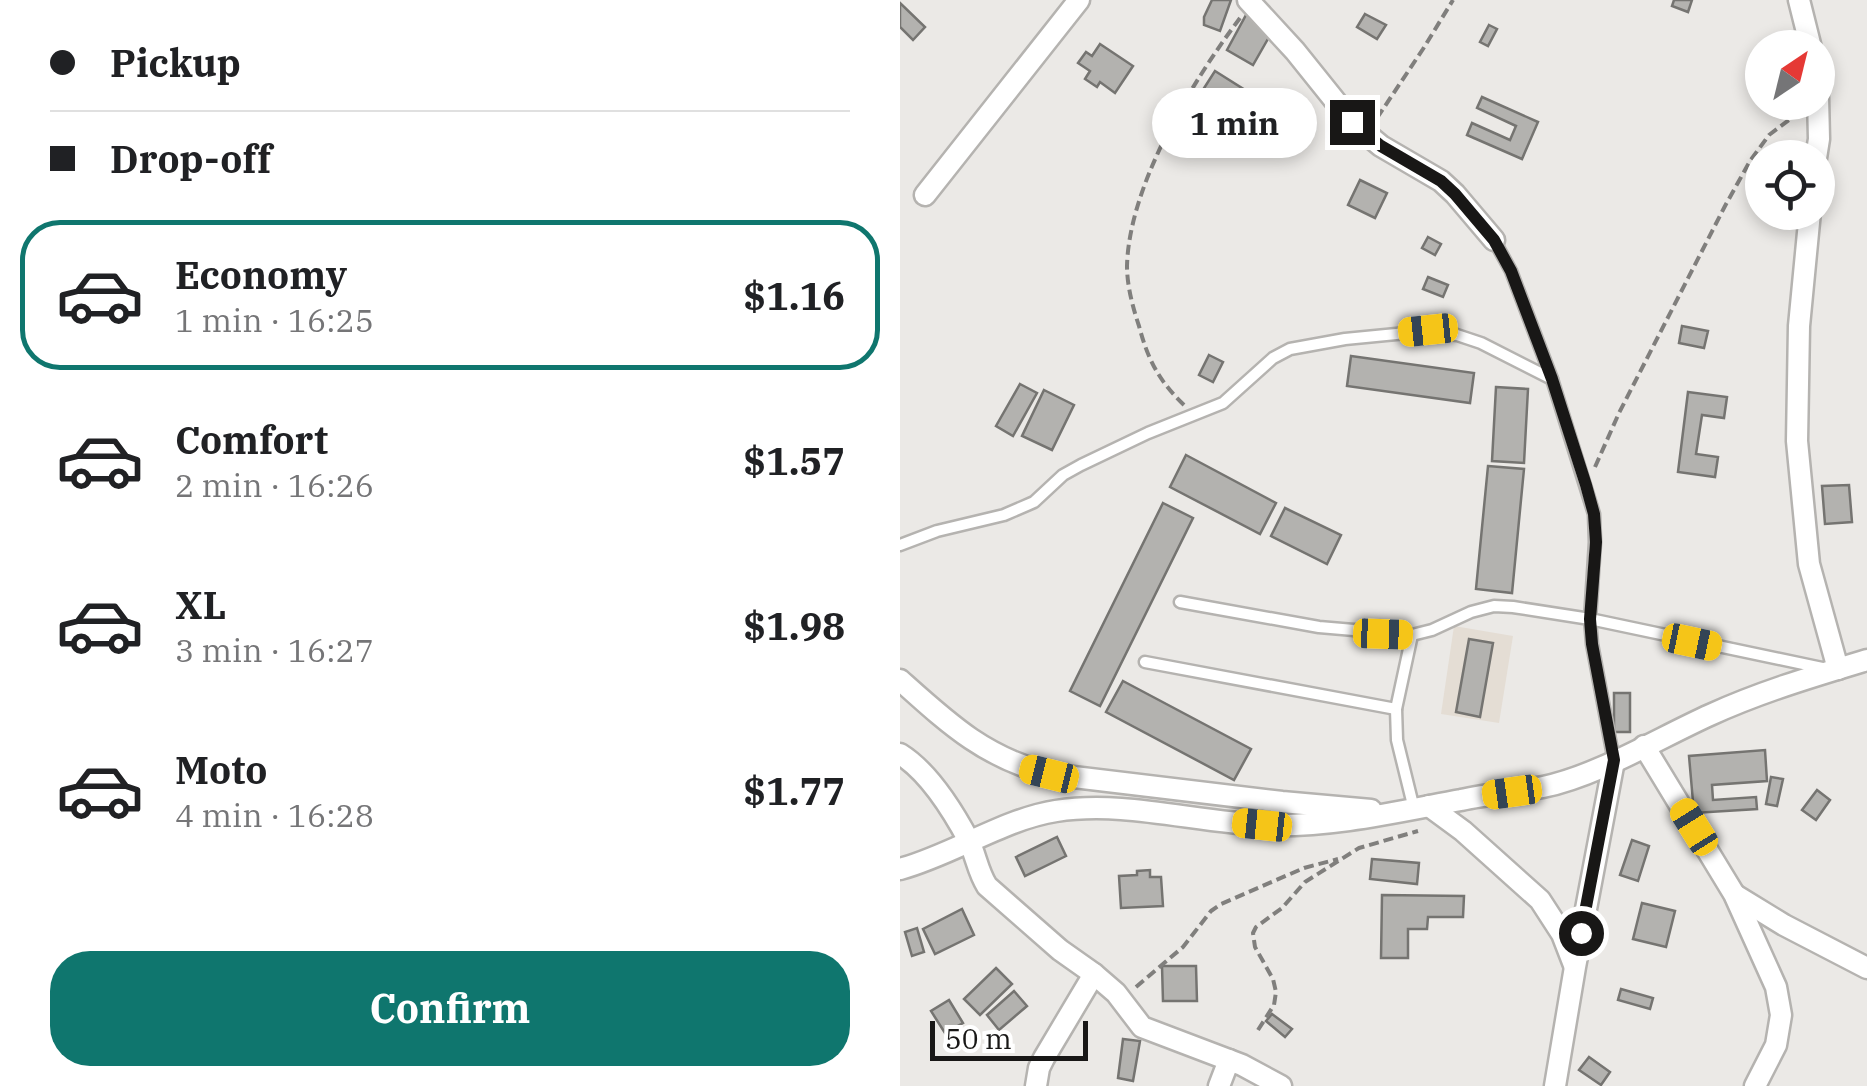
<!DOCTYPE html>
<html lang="en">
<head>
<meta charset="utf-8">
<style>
	body { margin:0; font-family:"IBM Plex Serif",serif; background:#f6f6f6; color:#202124; height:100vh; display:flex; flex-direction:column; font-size:38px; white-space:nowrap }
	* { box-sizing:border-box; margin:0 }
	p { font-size:32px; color:#757577 }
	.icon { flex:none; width:55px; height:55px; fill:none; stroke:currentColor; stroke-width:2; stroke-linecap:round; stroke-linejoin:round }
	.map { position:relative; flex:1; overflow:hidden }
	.panel { display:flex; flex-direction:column; background:#fff; width:900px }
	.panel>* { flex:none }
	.guide { display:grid; align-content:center; height:220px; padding:0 50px; background:#fff }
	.needle { width:65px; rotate:35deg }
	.controls { position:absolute; left:845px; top:30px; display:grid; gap:20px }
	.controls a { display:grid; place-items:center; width:90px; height:90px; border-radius:50%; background:#fff; box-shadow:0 5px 15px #0003; font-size:50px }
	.scale { position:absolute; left:30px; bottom:25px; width:158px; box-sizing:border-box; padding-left:10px; border:5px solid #181716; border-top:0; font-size:28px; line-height:35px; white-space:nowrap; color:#181716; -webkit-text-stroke:8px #fff; paint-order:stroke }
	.end { position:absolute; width:45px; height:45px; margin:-22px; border:12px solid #181716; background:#fff; box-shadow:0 0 0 5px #fff }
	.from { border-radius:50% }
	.bubble { position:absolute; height:70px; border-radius:35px; background:#fff; box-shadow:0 5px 15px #0003; font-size:32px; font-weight:700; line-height:70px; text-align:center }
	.car { position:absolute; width:30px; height:60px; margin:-30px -15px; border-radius:12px; box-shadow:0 0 8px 2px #0007; background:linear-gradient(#f5c518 24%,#345 0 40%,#f5c518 0 76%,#345 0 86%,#f5c518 0) }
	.guide b { display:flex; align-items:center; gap:35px; height:95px; font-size:38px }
	.guide b+b { border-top:2px solid #e0e0e0 }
	.guide i { width:25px; height:25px; background:#202124 }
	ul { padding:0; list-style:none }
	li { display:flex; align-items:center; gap:30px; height:150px; margin:0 20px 15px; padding:0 30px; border:5px solid transparent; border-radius:40px }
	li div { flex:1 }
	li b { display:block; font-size:38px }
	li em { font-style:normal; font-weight:700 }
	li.on { border-color:#0f766e }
	li>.icon { width:90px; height:90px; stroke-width:1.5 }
	.button { display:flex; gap:20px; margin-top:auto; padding:20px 50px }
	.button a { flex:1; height:115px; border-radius:40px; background:#0f766e; color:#fff; font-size:40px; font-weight:700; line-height:115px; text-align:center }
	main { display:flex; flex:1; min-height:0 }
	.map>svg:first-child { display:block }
</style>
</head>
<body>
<main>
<section class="panel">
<div class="guide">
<b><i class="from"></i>Pickup</b>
<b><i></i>Drop-off</b>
</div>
<ul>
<li class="on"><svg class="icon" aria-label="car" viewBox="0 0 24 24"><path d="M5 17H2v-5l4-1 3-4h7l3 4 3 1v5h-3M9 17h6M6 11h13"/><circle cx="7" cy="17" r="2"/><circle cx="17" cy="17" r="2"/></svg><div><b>Economy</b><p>1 min · 16:25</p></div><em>$1.16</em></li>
<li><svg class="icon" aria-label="car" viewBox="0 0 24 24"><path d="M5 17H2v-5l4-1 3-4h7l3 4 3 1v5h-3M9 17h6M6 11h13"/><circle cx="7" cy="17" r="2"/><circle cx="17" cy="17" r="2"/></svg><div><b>Comfort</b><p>2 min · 16:26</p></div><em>$1.57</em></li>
<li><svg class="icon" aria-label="car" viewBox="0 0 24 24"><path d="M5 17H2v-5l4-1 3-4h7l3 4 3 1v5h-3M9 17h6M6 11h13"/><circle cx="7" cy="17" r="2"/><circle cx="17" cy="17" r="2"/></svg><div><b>XL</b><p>3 min · 16:27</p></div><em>$1.98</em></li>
<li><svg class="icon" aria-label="car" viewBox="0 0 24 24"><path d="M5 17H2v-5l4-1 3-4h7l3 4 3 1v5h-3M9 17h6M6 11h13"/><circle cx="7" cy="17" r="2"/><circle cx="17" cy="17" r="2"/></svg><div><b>Moto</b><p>4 min · 16:28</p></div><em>$1.77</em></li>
</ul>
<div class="button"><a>Confirm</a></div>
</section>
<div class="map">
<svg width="967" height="1086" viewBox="0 0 967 1086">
	<rect width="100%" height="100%" fill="#ebe9e6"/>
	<polygon fill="#e4ddd4" points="554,626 613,636 599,723 541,714"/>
	<g fill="#b3b2af" stroke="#757471" stroke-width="2.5">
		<polygon points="312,0 331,0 320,31 304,25 304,17"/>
		<polygon points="774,0 792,0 788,12 772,6"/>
		<polygon points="0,3 25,27 13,40 0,27"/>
		<polygon points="465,14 486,25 477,39 457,27"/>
		<polygon points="346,15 373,30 353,65 327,50"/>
		<polygon points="589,25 597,29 588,46 580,42"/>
		<polygon points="200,44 233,66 215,93 200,82 197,87 185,79 190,71 178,63 186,52 192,56"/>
		<polygon points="315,71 345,90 329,116 299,96"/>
		<polygon points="582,97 638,122 622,159 567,135 572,123 610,140 616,126 577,108"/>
		<polygon points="460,180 487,193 475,218 448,205"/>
		<polygon points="528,237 541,244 535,255 522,248"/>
		<polygon points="528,277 548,285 543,297 523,289"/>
		<polygon points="782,326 808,331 804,348 779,343"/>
		<polygon points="309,355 323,362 313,382 299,375"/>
		<polygon points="451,356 574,373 570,403 447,386"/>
		<polygon points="120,384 137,393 113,436 96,426"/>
		<polygon points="596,387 628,389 624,463 592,461"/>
		<polygon points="144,390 174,405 152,450 122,436"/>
		<polygon points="788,392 827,397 824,418 802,415 796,454 818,457 815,477 778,472"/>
		<polygon points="286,455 376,503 360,534 270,487"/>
		<polygon points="588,466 624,469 612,593 576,589"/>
		<polygon points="949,485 952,522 925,524 922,486"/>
		<polygon points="263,503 293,518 200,706 170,691"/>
		<polygon points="385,508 441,535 427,564 371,536"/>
		<polygon points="569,639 593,643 580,717 556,712"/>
		<polygon points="223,681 351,749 334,780 206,712"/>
		<rect x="714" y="693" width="16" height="39"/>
		<polygon points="865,750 867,781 812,785 813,800 856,797 857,809 794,813 789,756"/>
		<polygon points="871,777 883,779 877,806 866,804"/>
		<polygon points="917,790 930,800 916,820 902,810"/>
		<polygon points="157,837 166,856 125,876 116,857"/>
		<polygon points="732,840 749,846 738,881 720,875"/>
		<polygon points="472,859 519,863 517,884 470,879"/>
		<polygon points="250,870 250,877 261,877 263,906 221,908 219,876 237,875 237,871"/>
		<polygon points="482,895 564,896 563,917 528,917 527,929 508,929 508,958 481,958"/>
		<polygon points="742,903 775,911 766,947 733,939"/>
		<polygon points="62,909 74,935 35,954 23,929"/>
		<polygon points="17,928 24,952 12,956 5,932"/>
		<polygon points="262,966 296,966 297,1001 263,1001"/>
		<polygon points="96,968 112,984 80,1015 64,999"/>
		<polygon points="721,989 753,998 750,1009 718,1000"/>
		<polygon points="114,991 127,1006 99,1030 87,1015"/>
		<polygon points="49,1000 63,1023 45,1033 31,1011"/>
		<polygon points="372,1014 392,1029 385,1037 366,1021"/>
		<polygon points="223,1039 240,1041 233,1081 218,1078"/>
		<polygon points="689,1057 710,1072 701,1085 679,1070"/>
	</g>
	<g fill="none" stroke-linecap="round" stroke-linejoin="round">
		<g stroke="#b5b3b0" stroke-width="15">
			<g id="lane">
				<polyline points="594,240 611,271 652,379 694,514 695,542 690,619 692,644 714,761"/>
				<polyline points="0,545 37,531 104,515 134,502 163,475 181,465 248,433 323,403 373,358 390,349 445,339 527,331 557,335 581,343 652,379"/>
				<polyline points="280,602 419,627 512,635 532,630 571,612 594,606 613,607 690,619 927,669"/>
				<polyline points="512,635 496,709 497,740 514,809"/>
				<polyline points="245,662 496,709"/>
			</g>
		</g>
		<g stroke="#b5b3b0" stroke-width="25">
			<g id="street">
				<polyline points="348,0 395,51 452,122 481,146 541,181 555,194 594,240"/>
				<polyline points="899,0 911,48"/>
				<polyline points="916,158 919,139 918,97"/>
				<polyline points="25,195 179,0"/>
				<polyline points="910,212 899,326 897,441 909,564 938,669"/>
				<path d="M0 680C49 724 84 757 149 774L382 802 471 810"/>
				<polyline points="744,746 834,894 876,987 881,1015 876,1045 855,1086"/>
				<path d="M0 754C29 772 53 811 69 841 76 856 78 872 87 886L160 950 194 974 216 993 242 1027 342 1065 381 1086"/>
				<polyline points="529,806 563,831 640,900 662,934 674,965"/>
				<path d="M0 869C52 855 104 819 156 811 226 800 297 823 367 825 433 827 496 812 561 800 588 794 616 792 643 787 697 776 759 738 810 715 860 692 914 676 967 660"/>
				<polyline points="835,895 884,925 967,968"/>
				<polyline points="136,1086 139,1068 144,1058 194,974"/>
				<polyline points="319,1086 329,1060"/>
				<polyline points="655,1086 675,967 714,761"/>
			</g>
		</g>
		<g stroke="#807f7d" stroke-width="4" stroke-dasharray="10 5" stroke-linecap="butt">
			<polyline points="477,118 523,49 553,0"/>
			<path d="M284 405C259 381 248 360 239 326 233 308 227 286 227 266 229 185 292 82 340 18"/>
			<polyline points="695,467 719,413 825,206 850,161 869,135 897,114"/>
			<polyline points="236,987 283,947 311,911 321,904 404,868 438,859"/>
			<polyline points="358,1030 374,1005 376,992 373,979 355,947 353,933 356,927 382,908 405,882 459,848 518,831"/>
		</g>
		<use href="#lane" stroke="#fff" stroke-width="10"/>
		<use href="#street" stroke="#fff" stroke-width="20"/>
	</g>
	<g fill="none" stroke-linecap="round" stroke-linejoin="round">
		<polyline stroke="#181716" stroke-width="12" points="452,122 481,146 541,181 555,194 594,240 611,271 652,379 686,485 694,514 696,542 690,619 692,644 714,760 681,933"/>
	</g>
</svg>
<div class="controls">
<a><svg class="needle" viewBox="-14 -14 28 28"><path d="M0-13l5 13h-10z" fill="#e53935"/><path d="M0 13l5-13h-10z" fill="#757577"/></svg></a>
<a><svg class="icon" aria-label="locate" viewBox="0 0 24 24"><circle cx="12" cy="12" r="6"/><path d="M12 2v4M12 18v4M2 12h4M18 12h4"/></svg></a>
</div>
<div class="scale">50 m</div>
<i class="end from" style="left:681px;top:933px"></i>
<i class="end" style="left:452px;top:122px"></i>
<div class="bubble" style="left:252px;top:88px;width:165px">1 min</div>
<i class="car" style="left:528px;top:330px;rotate:264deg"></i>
<i class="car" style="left:483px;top:634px;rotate:92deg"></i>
<i class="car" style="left:792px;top:642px;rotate:102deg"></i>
<i class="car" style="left:149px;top:774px;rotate:284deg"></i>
<i class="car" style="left:612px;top:792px;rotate:262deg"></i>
<i class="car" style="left:362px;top:825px;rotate:276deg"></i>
<i class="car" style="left:794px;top:827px;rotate:328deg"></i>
</div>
</main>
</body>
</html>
